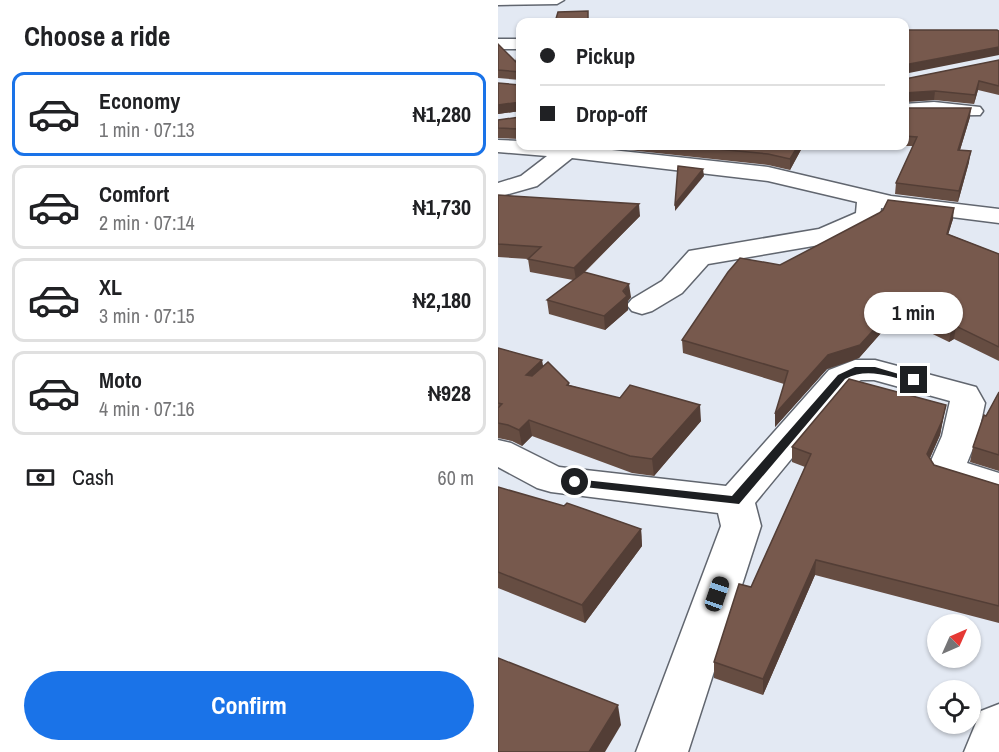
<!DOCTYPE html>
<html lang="en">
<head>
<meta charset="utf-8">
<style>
	body { margin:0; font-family:"Archivo Narrow",sans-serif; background:#f2f2f2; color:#202124; height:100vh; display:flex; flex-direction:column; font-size:22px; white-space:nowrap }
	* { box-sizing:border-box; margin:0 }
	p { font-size:20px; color:#757577 }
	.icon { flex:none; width:33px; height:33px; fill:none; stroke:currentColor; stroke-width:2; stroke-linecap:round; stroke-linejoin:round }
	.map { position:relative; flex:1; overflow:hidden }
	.side { display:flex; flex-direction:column; background:#fff; width:498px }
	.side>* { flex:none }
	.top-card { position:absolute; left:18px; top:18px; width:393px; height:132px; border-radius:12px; box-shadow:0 2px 4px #0004; display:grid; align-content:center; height:132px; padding:0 24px; background:#fff }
	.needle { width:39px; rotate:45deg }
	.fabs { position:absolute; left:429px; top:614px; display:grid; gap:12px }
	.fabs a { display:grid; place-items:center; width:54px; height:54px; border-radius:50%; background:#fff; box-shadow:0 2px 4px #0004; font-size:30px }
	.end { position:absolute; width:27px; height:27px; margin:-14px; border:8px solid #1d1f22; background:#fff; box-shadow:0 0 0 3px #fff }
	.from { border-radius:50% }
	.bubble { position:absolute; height:42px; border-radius:21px; background:#fff; box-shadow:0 2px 4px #0004; font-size:20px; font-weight:800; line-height:42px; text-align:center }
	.car { position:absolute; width:18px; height:36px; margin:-18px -9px; border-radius:8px; box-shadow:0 0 4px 2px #0007; background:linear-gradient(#222 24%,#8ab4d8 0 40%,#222 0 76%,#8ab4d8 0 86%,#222 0) }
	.top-card b { display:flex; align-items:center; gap:21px; height:57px; font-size:22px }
	.top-card b+b { border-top:2px solid #e0e0e0 }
	.top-card i { width:15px; height:15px; background:#202124 }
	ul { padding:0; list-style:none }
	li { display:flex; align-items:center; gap:18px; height:84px; margin:0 12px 9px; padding:0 12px; border:3px solid #e0e0e0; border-radius:12px }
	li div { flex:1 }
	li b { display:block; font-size:22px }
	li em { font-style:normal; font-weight:800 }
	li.active { border-color:#1a73e8 }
	li>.icon { width:54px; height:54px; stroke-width:1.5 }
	h2 { padding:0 24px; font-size:27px; line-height:72px }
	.pay { display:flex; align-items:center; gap:15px; height:66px; padding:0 24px; font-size:22px }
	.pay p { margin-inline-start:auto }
	.button { display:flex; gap:12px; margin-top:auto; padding:12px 24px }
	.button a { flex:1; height:69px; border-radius:36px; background:#1a73e8; color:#fff; font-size:24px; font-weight:800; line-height:69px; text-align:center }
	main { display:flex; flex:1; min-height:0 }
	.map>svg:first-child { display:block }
</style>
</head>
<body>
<main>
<section class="side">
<h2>Choose a ride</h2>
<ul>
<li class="active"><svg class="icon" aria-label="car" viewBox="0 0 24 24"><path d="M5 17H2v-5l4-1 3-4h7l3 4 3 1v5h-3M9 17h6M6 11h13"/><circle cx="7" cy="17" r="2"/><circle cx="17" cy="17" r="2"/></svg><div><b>Economy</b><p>1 min · 07:13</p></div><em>₦1,280</em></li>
<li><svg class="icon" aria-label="car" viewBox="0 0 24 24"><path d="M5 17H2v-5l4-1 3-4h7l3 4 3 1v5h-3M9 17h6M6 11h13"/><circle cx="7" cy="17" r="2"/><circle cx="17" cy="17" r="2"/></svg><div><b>Comfort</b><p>2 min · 07:14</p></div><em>₦1,730</em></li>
<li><svg class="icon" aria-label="car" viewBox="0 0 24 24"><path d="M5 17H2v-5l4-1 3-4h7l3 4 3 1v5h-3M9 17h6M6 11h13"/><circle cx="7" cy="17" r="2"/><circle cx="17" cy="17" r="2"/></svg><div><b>XL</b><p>3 min · 07:15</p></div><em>₦2,180</em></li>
<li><svg class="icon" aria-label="car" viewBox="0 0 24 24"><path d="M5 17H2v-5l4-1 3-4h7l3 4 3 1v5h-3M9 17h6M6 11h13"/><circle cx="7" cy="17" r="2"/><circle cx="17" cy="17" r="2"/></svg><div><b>Moto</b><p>4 min · 07:16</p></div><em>₦928</em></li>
</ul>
<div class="pay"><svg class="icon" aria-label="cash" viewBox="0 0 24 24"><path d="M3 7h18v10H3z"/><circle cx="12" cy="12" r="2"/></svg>Cash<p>60 m</p></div>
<div class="button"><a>Confirm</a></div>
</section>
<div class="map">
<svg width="501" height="752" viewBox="0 0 501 752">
	<rect width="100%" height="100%" fill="#e3e9f3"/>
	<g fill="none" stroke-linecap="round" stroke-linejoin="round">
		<g stroke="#61666f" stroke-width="3">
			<g id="minor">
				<polygon points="0,0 66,0 59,4 0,5"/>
				<rect x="0" y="39" width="22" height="10"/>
				<polygon points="436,102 482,107 485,111 482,115 406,116 406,104"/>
				<polygon points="0,140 22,141 22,146 77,146 270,167 393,196 501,209 501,223 383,208 382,217 379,222 327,244 210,264 184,293 154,311 144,314 134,311 129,305 134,299 164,281 191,251 321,229 358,213 359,202 270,181 74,158 39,186 0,197 0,183 23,176 49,156 0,152"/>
				<polygon points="357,360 377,360 478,387 487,403 480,436 469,463 501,473 501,499 435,479 429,470 444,436 452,401 376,380 363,380 355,384 257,503 263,526 190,752 138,752 223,526 220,513 53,492 39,488 0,467 0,440 13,443 61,467 228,486 331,370"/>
				<polygon points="501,704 501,752 466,752 483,711"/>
			</g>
		</g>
		<use href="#minor" fill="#fff" fill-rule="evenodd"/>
	</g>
	<g fill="#664d42">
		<polygon points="22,42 22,140 22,139 0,138 0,120 22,117 22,111 0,114 0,83 22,85 22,80 0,78 0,44 18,62"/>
		<polygon points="501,60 501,95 480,90 476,104 436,100 406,102 406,79 407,79"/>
		<polygon points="406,108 472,117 462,150 471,162 460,202 397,194 398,183 415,146 404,146 406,146"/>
		<polygon points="93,146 305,146 292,170 270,165"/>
		<polygon points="0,195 142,216 87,272 133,297 130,301 130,310 107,330 51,314 49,300 75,280 32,272 30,259 0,257"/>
		<polygon points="455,219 450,234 501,254 501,361 456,339 451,342 398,316 361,358 329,369 277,427 286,384 185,353 184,340 282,265"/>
		<polygon points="0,348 45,366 71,383 71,385 203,421 156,476 134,473 34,436 24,446 14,441 0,438"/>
		<polygon points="501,392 501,471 472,462 475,447 488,416"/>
		<polygon points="445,419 442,435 432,458 436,465 501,485 501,623 317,575 265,695 216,678 216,662 253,587 307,467 294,462 294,447"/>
		<polygon points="0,487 143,529 144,546 87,623 0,588"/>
	</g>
	<g fill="#533e36">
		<polygon points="501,47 501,55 406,74 406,65"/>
		<polygon points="481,81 480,90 476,104 477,95"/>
		<polygon points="437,91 436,100 406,102 406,93"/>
		<polygon points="22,102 22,111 0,114 0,105"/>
		<polygon points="473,108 472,117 459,160 460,150"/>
		<polygon points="300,146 305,146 292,170 292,159"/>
		<polygon points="473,151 471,162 460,202 461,191"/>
		<polygon points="205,169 206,176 177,211 177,204"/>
		<polygon points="141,204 142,216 78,280 76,268"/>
		<polygon points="456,208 455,219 447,245 449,234"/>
		<polygon points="131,284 133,297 130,301 130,310 107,330 106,316"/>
		<polygon points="400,303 398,316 361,358 329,369 277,427 277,414 330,355"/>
		<polygon points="458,326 456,339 451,342 453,329"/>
		<polygon points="44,360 47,376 31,391 28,375"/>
		<polygon points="202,405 203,421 156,476 154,459"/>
		<polygon points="448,405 442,435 427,469 429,454"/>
		<polygon points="31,420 34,436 24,446 21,430"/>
		<polygon points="143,529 144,546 87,623 84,605"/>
		<polygon points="318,560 317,575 265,695 265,679"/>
		<polygon points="120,705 123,725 107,752 91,752"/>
	</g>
	<g fill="#77594d" stroke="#533e36" stroke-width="1.5">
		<polygon points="90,11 90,21 160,19 159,22 57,22 60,12"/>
		<rect x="279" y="21" width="126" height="1"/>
		<polygon points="406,29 407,30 499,30 501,31 501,47 406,65"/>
		<polygon points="22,42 22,133 21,129 0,128 0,120 22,117 22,102 0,105 0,83 22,85 22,72 0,70 0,44 18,62"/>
		<polygon points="501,60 501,86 481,81 477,95 437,91 406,93 406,79 407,79"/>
		<polygon points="406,108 473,108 460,150 473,151 461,191 398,183 419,137 406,136"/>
		<polygon points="187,146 300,146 292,159 270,154"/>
		<polygon points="180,166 205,169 177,204"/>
		<polygon points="0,195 141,204 76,268 30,259 43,247 0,244"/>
		<polygon points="390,200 456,208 449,234 501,254 501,347 458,326 453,329 400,303 362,345 330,355 277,414 290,371 184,340 230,272 242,258 282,265 381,213 385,210"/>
		<polygon points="86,272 131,284 125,291 129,296 106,316 49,300"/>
		<polygon points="0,348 44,360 28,375 34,376 50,362 71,383 69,385 122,398 132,385 202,405 154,459 132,456 31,420 21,430 10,425 0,423 0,408 4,404 0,403"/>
		<polygon points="351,379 448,405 444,421 429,454 436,465 501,485 501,606 318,560 265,679 216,662 241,584 253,587 313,454 294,447"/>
		<polygon points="501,392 501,455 475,447 486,415 488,416"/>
		<polygon points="0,487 66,506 69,503 143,529 84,605 0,572"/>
		<polygon points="0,658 120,705 91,752 0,752"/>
	</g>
	<path fill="#1d1f22" d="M357 367H377L421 380 416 383C392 377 370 367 347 379L241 504 77 486 71 482 77 479 234 496 340 375Z"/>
</svg>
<div class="fabs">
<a><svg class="needle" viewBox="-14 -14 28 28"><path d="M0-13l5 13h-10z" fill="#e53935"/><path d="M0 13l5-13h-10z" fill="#757577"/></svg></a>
<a><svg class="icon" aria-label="locate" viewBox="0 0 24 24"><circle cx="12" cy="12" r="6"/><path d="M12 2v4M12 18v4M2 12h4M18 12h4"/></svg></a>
</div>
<i class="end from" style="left:77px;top:482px"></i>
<i class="end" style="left:416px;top:380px"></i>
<div class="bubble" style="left:366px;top:292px;width:99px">1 min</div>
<i class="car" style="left:219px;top:594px;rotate:19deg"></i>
<div class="top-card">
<b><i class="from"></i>Pickup</b>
<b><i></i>Drop-off</b>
</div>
</div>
</main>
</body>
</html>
